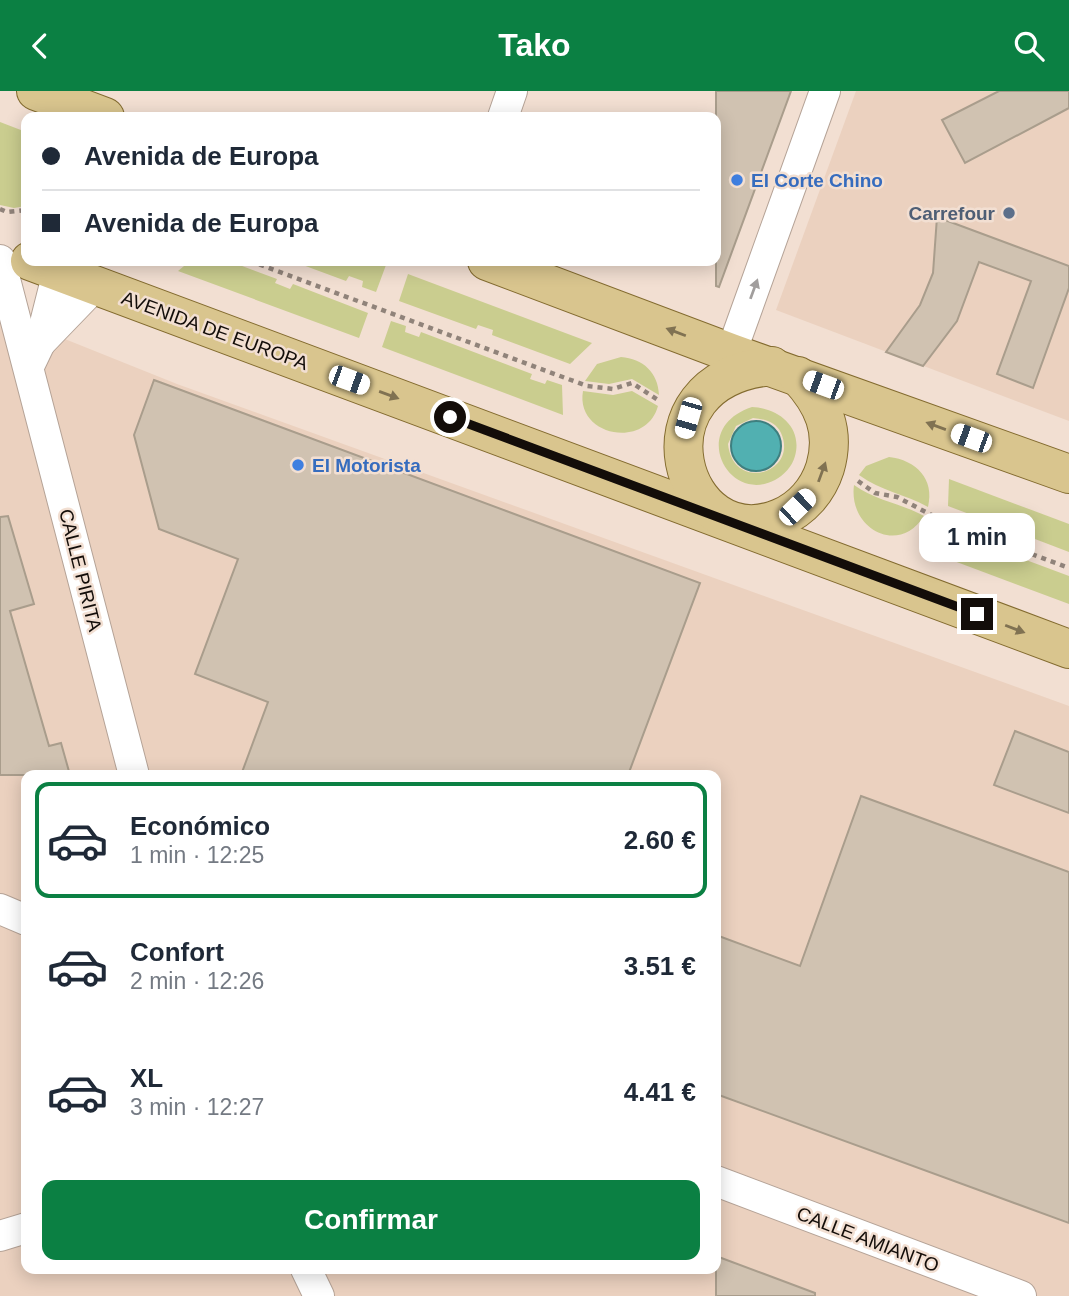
<!DOCTYPE html>
<html lang="es">
<head>
<meta charset="utf-8">
<style>
	body { margin:0; font-family:Arial,sans-serif; background:#f2f2f3; color:#1f2937; height:100vh; display:flex; flex-direction:column; font-size:26px; white-space:nowrap }
	* { box-sizing:border-box; margin:0 }
	p { font-size:23px; color:#747a83 }
	.icon { flex:none; width:38px; height:38px; fill:none; stroke:currentColor; stroke-width:2; stroke-linecap:round; stroke-linejoin:round }
	.map { position:relative; flex:1; overflow:hidden }
	.side { position:absolute; left:21px; top:679px; width:700px; height:504px; display:flex; flex-direction:column; background:#fff; border-radius:14px; box-shadow:0 4px 18px #0003 }
	.side>* { flex:none }
	.guide { position:absolute; left:21px; top:21px; width:700px; height:154px; border-radius:14px; box-shadow:0 4px 18px #0003; display:grid; align-content:center; height:154px; padding:0 21px; background:#fff }
	.end { position:absolute; width:32px; height:32px; margin:-16px; border:9px solid #130d09; background:#fff; box-shadow:0 0 0 4px #fff }
	.from { border-radius:50% }
	.bubble { position:absolute; height:49px; border-radius:14px; background:#fff; box-shadow:0 4px 18px #0003; font-size:23px; font-weight:600; line-height:49px; text-align:center }
	.car { position:absolute; width:21px; height:42px; margin:-21px -10px; border-radius:9px; box-shadow:0 0 5px 2px #0007; background:linear-gradient(#fff 24%,#345 0 40%,#fff 0 76%,#345 0 86%,#fff 0) }
	.guide b { display:flex; align-items:center; gap:24px; height:66px; font-size:26px }
	.guide b+b { border-top:2px solid #e0e1e3 }
	.guide i { width:18px; height:18px; background:#1f2937 }
	ul { padding:12px 0 0; list-style:none }
	li { display:flex; align-items:center; gap:21px; height:116px; margin:0 14px 10px; padding:0 7px; border:4px solid transparent; border-radius:14px }
	li div { flex:1 }
	li b { display:block; font-size:26px }
	li em { font-style:normal; font-weight:600 }
	li.selected { border-color:#0b8043 }
	li>.icon { width:63px; height:63px; stroke-width:1.5 }
	.button { display:flex; gap:14px; margin-top:auto; padding:14px 21px }
	.button a { flex:1; height:80px; border-radius:14px; background:#0b8043; color:#fff; font-size:28px; font-weight:600; line-height:80px; text-align:center }
	header { display:flex; justify-content:space-between; align-items:center; height:91px; padding:0 21px; background:#0b8043; color:#fff; font-size:32px; font-weight:600 }
	.map>svg:first-child { display:block }
</style>
</head>
<body>
<header><svg class="icon" aria-label="back" viewBox="0 0 24 24"><path d="M15 5l-7 7 7 7"/></svg>Tako<svg class="icon" aria-label="search" viewBox="0 0 24 24"><circle cx="10" cy="10" r="6"/><path d="M15 15l6 6"/></svg></header>
<div class="map">
<svg width="1069" height="1205" viewBox="0 0 1069 1205">
	<rect width="100%" height="100%" fill="#f2dfd2"/>
	<g fill="#ebd1bf" fill-rule="evenodd">
		<polygon points="856,0 1069,0 1069,330 776,219"/>
		<path d="M0 222 177 293 1069 615V1205H0ZM26 684H716V1178H26Z"/>
	</g>
	<g fill="#cacd8f" fill-rule="evenodd">
		<polygon points="0,31 26,41 26,115 14,117 0,114"/>
		<polygon points="190,170 229,170 277,188 275,192 290,198 293,193 368,222 359,247 178,180"/>
		<polygon points="292,170 373,170 386,174 376,201 362,196 363,190 349,185 346,190"/>
		<polygon points="408,183 592,252 570,273 492,244 493,239 478,234 476,238 399,210"/>
		<polygon points="391,230 406,235 405,241 419,246 421,241 532,283 530,288 545,293 547,289 562,294 563,324 382,256"/>
		<path d="M621 266C643 268 658 281 659 304L632 288 609 293 585 290 597 273Z"/>
		<path d="M583 300 613 304 632 300 658 315C646 359 575 345 583 300Z"/>
		<path d="M752 316C778 317 803 336 795 365 792 376 784 384 775 389 728 414 688 337 752 316ZM753 327C765 328 776 331 781 342 799 382 733 402 728 353L736 335Z"/>
		<path d="M889 366C916 369 935 388 928 416 905 403 881 400 859 384L866 375Z"/>
		<polygon points="949,388 1069,433 1069,461 948,415"/>
		<path d="M854 394C876 410 901 412 924 425 899 465 848 438 854 394Z"/>
		<polygon points="938,436 1069,485 1069,513 922,458"/>
	</g>
	<circle fill="#51b0b1" stroke="#3e7f7f" stroke-width="2" cx="756" cy="355" r="25"/>
	<g fill="#d0c2b1" stroke="#a99d8c" stroke-width="2">
		<polygon points="716,0 791,0 719,196 716,195"/>
		<polygon points="999,0 1069,0 1069,17 965,72 942,29"/>
		<polygon points="937,126 1069,175 1069,197 1033,297 997,283 1031,190 979,171 957,230 923,275 886,261 920,214 933,182"/>
		<polygon points="154,289 700,492 628,684 241,684 268,611 195,583 238,468 159,438 134,344"/>
		<polygon points="8,425 34,513 10,520 49,655 61,652 70,684 0,684 0,426"/>
		<polygon points="1015,640 1069,661 1069,722 994,694"/>
		<polygon points="861,705 1069,781 1069,1132 716,1003 716,844 800,875"/>
		<polygon points="716,1165 815,1202 815,1205 716,1205"/>
	</g>
	<g fill="none" stroke-linecap="round" stroke-linejoin="round">
		<g stroke="#b5a397" stroke-width="32">
			<g id="street">
				<polyline points="503,26 512,0"/>
				<polyline points="0,169 134,684"/>
				<polyline points="40,252 95,195"/>
				<polyline points="731,262 825,0"/>
				<polyline points="29,275 40,252 58,181"/>
				<polyline points="0,818 26,829"/>
				<polyline points="716,1090 1021,1205"/>
				<polyline points="0,1145 26,1137"/>
				<polyline points="306,1178 319,1205"/>
			</g>
		</g>
		<g stroke="#836b2f" stroke-width="40">
			<g id="primary">
				<polyline points="36,0 105,26"/>
				<polyline points="30,170 1069,558"/>
				<polyline points="487,170 731,262 1069,383"/>
				<path d="M772 275C628 288 681 468 780 427 802 418 818 399 825 377 836 340 823 312 798 285"/>
			</g>
		</g>
		<g stroke="#90837a" stroke-width="4.5" stroke-dasharray="5 5" stroke-linecap="butt">
			<polyline points="0,118 7,121 26,119"/>
			<polyline points="250,170 587,295 613,298 632,292 658,309"/>
			<polyline points="858,390 875,402 897,406 945,431 1069,477"/>
		</g>
		<use href="#street" stroke="#fff" stroke-width="30"/>
		<use href="#primary" stroke="#d9c58e" stroke-width="38"/>
	</g>
	<defs><path id="oneway-solid" d="M-6-.8H1V-3.2L6.5 0L1 3.2V.8H-6Z" transform="scale(1.75)"/></defs>
	<use fill="#a19e9d" href="#oneway-solid" transform="translate(754 198) rotate(-70)"/>
	<g fill="#807252">
		<use href="#oneway-solid" transform="translate(676 241) rotate(-159)"/>
		<use href="#oneway-solid" transform="translate(389 304) rotate(20)"/>
		<use href="#oneway-solid" transform="translate(936 335) rotate(-160)"/>
		<use href="#oneway-solid" transform="translate(822 381) rotate(-70)"/>
		<use href="#oneway-solid" transform="translate(1015 538) rotate(21)"/>
	</g>
	<g fill="none" stroke-linecap="round" stroke-linejoin="round">
		<polyline stroke="#130d09" stroke-width="9" points="450,326 977,523"/>
	</g>
	<g fill="#3f7fe0" stroke="#f2dfd2" stroke-width="2.5">
		<circle cx="737" cy="89" r="7"/>
		<circle cx="298" cy="374" r="7"/>
	</g>
	<circle fill="#5c6f8a" stroke="#f2dfd2" stroke-width="2.5" cx="1009" cy="122" r="7"/>
	<g text-anchor="middle" stroke-width="5" stroke-linejoin="round" paint-order="stroke">
		<g font-size="19" font-weight="bold" fill="#366cbe" stroke="#f2dfd2" text-anchor="start">
			<text x="751" y="96">El Corte Chino</text>
			<text x="312" y="381">El Motorista</text>
		</g>
		<g font-size="19" font-weight="bold" fill="#4e5e75" stroke="#f2dfd2" text-anchor="end">
			<text x="995" y="129">Carrefour</text>
		</g>
		<g font-size="19" fill="#130d09" stroke="#f2dfd2">
			<text transform="translate(215 239) rotate(20)" y="7">AVENIDA DE EUROPA</text>
			<text transform="translate(81 479) rotate(76)" y="7">CALLE PIRITA</text>
			<text transform="translate(868 1148) rotate(21)" y="7">CALLE AMIANTO</text>
		</g>
	</g>
</svg>
<i class="end from" style="left:450px;top:326px"></i>
<i class="end" style="left:977px;top:523px"></i>
<div class="bubble" style="left:919px;top:422px;width:116px">1 min</div>
<i class="car" style="left:349px;top:289px;rotate:110deg"></i>
<i class="car" style="left:823px;top:294px;rotate:290deg"></i>
<i class="car" style="left:688px;top:327px;rotate:196deg"></i>
<i class="car" style="left:971px;top:347px;rotate:290deg"></i>
<i class="car" style="left:797px;top:416px;rotate:46deg"></i>
<div class="guide">
<b><i class="from"></i>Avenida de Europa</b>
<b><i></i>Avenida de Europa</b>
</div>
<section class="side">
<ul>
<li class="selected"><svg class="icon" aria-label="car" viewBox="0 0 24 24"><path d="M5 17H2v-5l4-1 3-4h7l3 4 3 1v5h-3M9 17h6M6 11h13"/><circle cx="7" cy="17" r="2"/><circle cx="17" cy="17" r="2"/></svg><div><b>Económico</b><p>1 min · 12:25</p></div><em>2.60 €</em></li>
<li><svg class="icon" aria-label="car" viewBox="0 0 24 24"><path d="M5 17H2v-5l4-1 3-4h7l3 4 3 1v5h-3M9 17h6M6 11h13"/><circle cx="7" cy="17" r="2"/><circle cx="17" cy="17" r="2"/></svg><div><b>Confort</b><p>2 min · 12:26</p></div><em>3.51 €</em></li>
<li><svg class="icon" aria-label="car" viewBox="0 0 24 24"><path d="M5 17H2v-5l4-1 3-4h7l3 4 3 1v5h-3M9 17h6M6 11h13"/><circle cx="7" cy="17" r="2"/><circle cx="17" cy="17" r="2"/></svg><div><b>XL</b><p>3 min · 12:27</p></div><em>4.41 €</em></li>
</ul>
<div class="button"><a>Confirmar</a></div>
</section>
</div>
</body>
</html>
